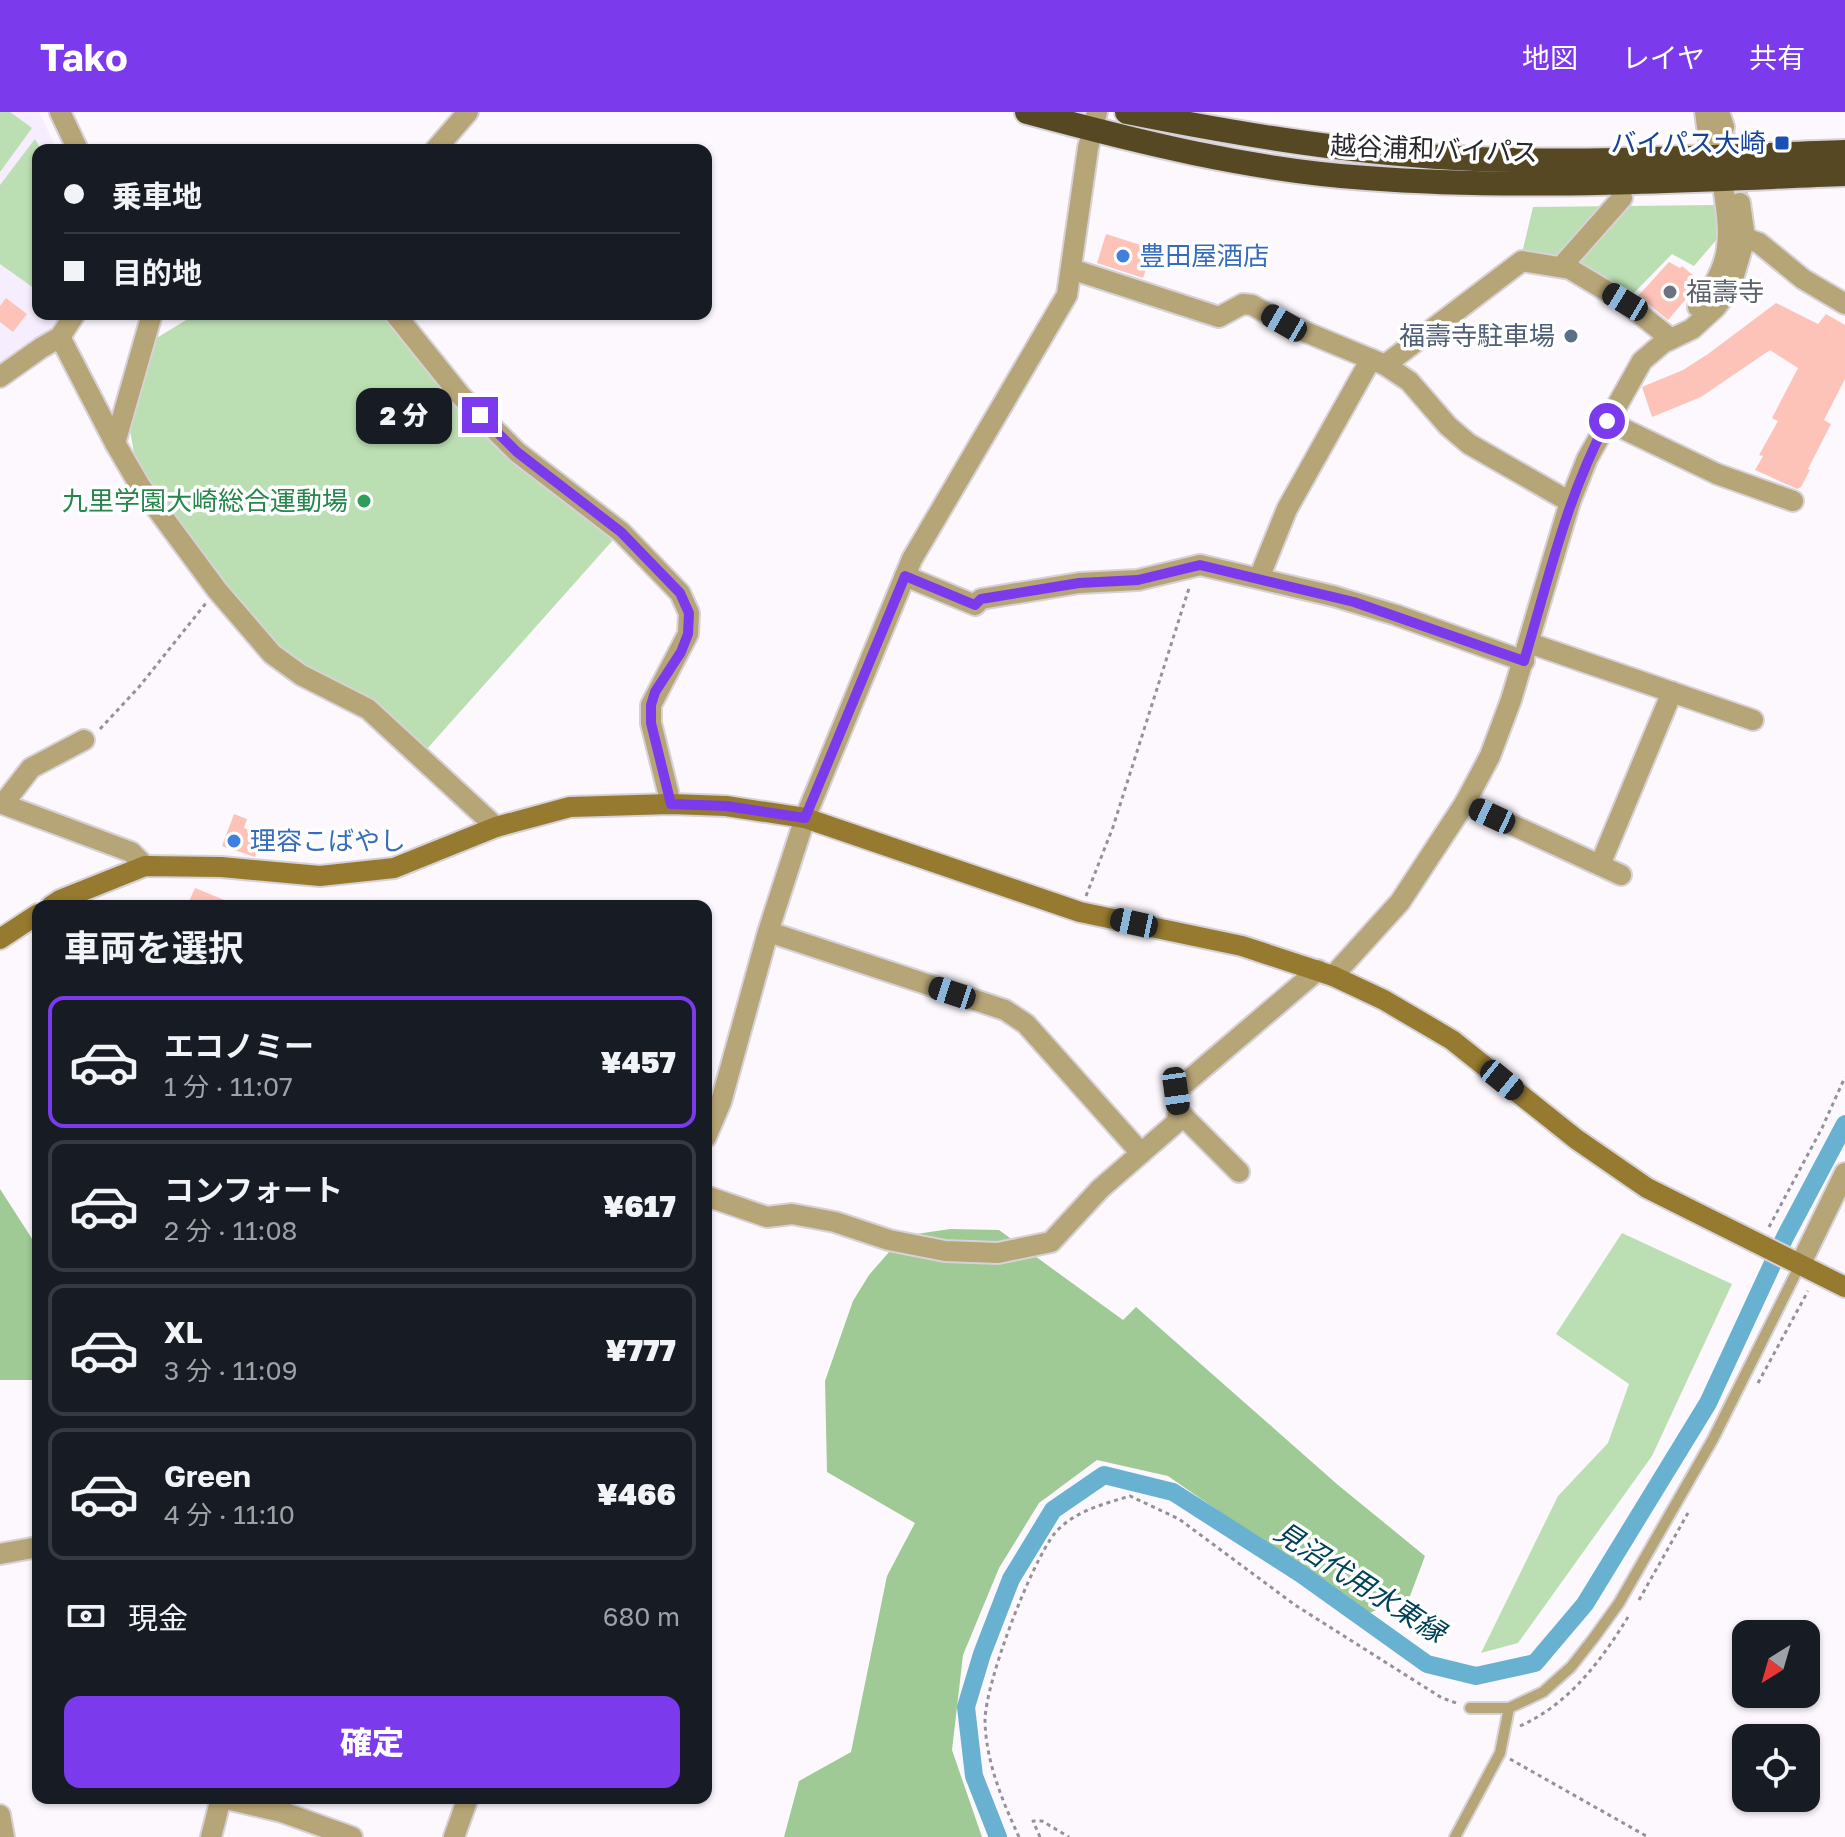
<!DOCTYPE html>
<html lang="ja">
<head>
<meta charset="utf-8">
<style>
	body { margin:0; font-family:"Golos Text","Noto Sans JP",sans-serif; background:#20242c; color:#f1f3f6; height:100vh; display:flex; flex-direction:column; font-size:30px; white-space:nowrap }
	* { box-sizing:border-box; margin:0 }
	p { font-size:26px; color:#9ea1a6 }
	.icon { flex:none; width:44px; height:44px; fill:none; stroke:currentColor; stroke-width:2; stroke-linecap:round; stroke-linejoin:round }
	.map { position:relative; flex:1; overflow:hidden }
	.panel { position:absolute; left:32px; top:788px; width:680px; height:904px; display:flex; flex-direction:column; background:#171b24; border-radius:16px; box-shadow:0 2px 6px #0004 }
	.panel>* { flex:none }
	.banner { position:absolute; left:32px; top:32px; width:680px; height:176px; border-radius:16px; box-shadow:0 2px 6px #0004; display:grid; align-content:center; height:176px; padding:0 32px; background:#171b24 }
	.needle { width:52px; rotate:217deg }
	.buttons { position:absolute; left:1732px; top:1508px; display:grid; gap:16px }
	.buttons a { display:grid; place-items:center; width:88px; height:88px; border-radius:16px; background:#171b24; box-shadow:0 2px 6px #0004; font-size:40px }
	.end { position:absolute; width:36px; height:36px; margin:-18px; border:10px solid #7c3aed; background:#fff; box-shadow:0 0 0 4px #fff }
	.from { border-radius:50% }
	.bubble { position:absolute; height:56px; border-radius:16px; background:#171b24; box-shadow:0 2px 6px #0004; font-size:26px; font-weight:800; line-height:56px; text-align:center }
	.car { position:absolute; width:24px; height:48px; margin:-24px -12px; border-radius:10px; box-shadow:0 0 6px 2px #0007; background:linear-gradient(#222 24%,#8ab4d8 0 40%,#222 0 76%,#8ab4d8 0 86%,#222 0) }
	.banner b { display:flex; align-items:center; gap:28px; height:76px; font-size:30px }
	.banner b+b { border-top:2px solid #363941 }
	.banner i { width:20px; height:20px; background:#f1f3f6 }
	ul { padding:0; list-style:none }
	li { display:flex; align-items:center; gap:24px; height:132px; margin:0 16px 12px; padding:0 16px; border:4px solid #363941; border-radius:16px }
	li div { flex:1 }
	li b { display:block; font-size:30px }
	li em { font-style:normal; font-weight:800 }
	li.selected { border-color:#7c3aed }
	li>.icon { width:72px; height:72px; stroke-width:1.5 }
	h2 { padding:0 32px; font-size:36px; line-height:96px }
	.pay { display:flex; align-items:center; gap:20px; height:88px; padding:0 32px; font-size:30px }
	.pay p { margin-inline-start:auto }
	.button { display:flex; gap:16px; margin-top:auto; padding:16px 32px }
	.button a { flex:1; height:92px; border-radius:16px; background:#7c3aed; color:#fff; font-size:32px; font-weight:800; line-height:92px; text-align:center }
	header { display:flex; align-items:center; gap:48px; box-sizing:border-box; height:112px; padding:0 40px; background:#7c3aed; color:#fff }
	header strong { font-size:38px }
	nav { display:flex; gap:44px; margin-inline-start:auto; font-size:28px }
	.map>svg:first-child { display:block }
</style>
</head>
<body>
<header>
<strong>Tako</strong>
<nav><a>地図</a><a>レイヤ</a><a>共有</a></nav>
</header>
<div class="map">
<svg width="1845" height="1725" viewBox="0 0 1845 1725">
	<rect width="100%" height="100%" fill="#fcf8fe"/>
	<polygon fill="#f6edfe" points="0,0 39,0 57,38 38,38 38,202 70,202 59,218 0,259"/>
	<g fill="#bbdfb3">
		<polygon points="0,0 10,0 32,16 0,60"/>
		<polygon points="35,27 41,38 38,38 38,179 0,152 0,73"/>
		<polygon points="1715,93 1718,126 1694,154 1672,142 1628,187 1522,141 1533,95"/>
		<polygon points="196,202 381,202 514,350 613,428 426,638 377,591 310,560 282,538 212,456 135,347 129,312 155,227"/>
		<polygon points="1622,1121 1732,1172 1652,1344 1518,1531 1481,1541 1558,1384 1608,1331 1629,1272 1556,1222"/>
	</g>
	<g fill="#9fc995">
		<polygon points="0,1077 38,1136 38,1268 0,1268"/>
		<polygon points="950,1117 999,1118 1123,1208 1136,1195 1338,1373 1425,1444 1410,1484 1367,1502 1168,1364 1097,1348 1039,1391 999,1456 963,1543 952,1638 982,1725 784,1725 799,1669 851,1640 887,1464 915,1411 827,1360 825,1269 853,1189 869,1163 903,1124"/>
	</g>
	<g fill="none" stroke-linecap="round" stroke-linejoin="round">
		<polyline stroke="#69b1d0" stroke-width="18" points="998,1725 974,1664 966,1595 982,1542 1011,1467 1053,1398 1104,1363 1173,1380 1301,1462 1427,1552 1476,1564 1535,1551 1585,1492 1708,1291 1785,1125 1845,1012"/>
	</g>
	<g fill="#fdc3b9">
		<polygon points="1106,122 1153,137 1143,166 1097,151"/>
		<polygon points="1669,150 1680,156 1682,154 1694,164 1691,168 1697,174 1668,208 1638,184"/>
		<polygon points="6,186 27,202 13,220 0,210 0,194"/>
		<polygon points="1776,191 1818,212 1826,202 1845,213 1845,267 1824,308 1831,312 1808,357 1810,358 1801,375 1797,377 1755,358 1763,344 1759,343 1778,309 1772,306 1798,256 1770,238 1701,285 1652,305 1642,275 1683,258 1708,242"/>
		<polygon points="234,702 247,707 244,716 263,723 255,745 222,734"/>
		<polygon points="195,776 239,794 187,794"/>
	</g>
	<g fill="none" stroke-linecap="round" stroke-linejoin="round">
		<polyline stroke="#d2ced4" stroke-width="20" stroke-dasharray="20 10" stroke-linecap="butt" points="1724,15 1740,91"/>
		<g stroke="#d6d2d8" stroke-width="14">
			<g id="lane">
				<polyline points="1470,1596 1509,1596 1543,1580 1571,1555 1593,1527 1619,1491 1713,1327 1801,1151"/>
				<polyline points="1455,1725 1500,1641 1509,1596"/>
			</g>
		</g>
		<g stroke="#d6d2d8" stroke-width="24">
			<g id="street">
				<polyline points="60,0 78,38"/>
				<polyline points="1705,0 1711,44"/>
				<polyline points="1719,0 1724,15"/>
				<polyline points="435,38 468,0"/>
				<polyline points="1745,126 1759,131 1803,167 1845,192"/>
				<polyline points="1561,155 1622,86"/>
				<polyline points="1071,157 1219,205 1243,192 1252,193 1284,211 1385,253 1409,269 1448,314 1469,332 1570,390"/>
				<path d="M1698 195C1736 149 1730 122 1722 66"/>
				<polyline points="152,202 115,331 140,374 217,478 272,542 301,563 368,597 496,715"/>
				<polyline points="395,202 461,284 517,340 621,420 680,481 689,501 688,522 651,593 651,611 671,692"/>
				<polyline points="60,225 115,331"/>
				<polyline points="1385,253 1522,149 1570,157 1625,190 1671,227"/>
				<polyline points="0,265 41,236 60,225 75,202"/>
				<polyline points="1607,309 1717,362 1793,389"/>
				<polyline points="905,464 975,493 981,487 1079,471 1138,468 1200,453 1333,484 1396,503 1524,549"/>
				<polyline points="1259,466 1287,397 1371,247"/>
				<polyline points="1529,531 1753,608"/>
				<polyline points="0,691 131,740 145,754"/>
				<polyline points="1465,691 1621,763"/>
				<polyline points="3,692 31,656 84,628"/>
				<polyline points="1600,753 1672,580"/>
				<polyline points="769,820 1005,898 1026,912 1141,1041"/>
				<polyline points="1333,864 1400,790 1465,691 1490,644 1511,588 1570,390 1587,347 1642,249 1663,231 1692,217 1715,196 1730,177 1745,126 1740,91"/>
				<polyline points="706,1025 721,990 768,820 805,706 912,447 1067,183 1088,36 1097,0"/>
				<polyline points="1239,1060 1178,999 1176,979 1318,858"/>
				<polyline points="706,1084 767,1105 792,1102 835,1110 889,1128 945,1139 998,1141 1051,1130 1100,1077 1177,1010 1178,999"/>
				<polyline points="1801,1151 1845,1061"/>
				<polyline points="0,1442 38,1435"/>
				<polyline points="222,1686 282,1700 352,1725"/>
				<polyline points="0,1703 4,1725"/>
				<polyline points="211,1725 221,1686"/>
				<polyline points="454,1725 468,1686"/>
			</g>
		</g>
		<g stroke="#d6d2d8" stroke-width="24">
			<g id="secondary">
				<polyline points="51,794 60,788 145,754 221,755 320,764 394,756 496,715 570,695 671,692 726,694 805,706 1080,800 1242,834 1333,864 1384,888 1452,928 1576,1027 1647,1076 1845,1175"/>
				<polyline points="0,827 38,802"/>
			</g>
		</g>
		<g stroke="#d6d2d8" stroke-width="28">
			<g id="highway">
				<path d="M1027 0C1138 30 1250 58 1366 66 1525 78 1686 68 1845 62"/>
				<path d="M1127 0C1242 23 1358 42 1475 47 1598 52 1722 44 1845 40"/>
			</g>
		</g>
		<g stroke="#959197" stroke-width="3" stroke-dasharray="4 4" stroke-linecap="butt">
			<polyline points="100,617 139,575 206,491"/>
			<polyline points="1086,784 1113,715 1190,473"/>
			<polyline points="1769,1115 1822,1016 1845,965"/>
			<polyline points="1758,1271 1808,1179"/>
			<polyline points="1639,1488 1688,1401"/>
			<path d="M1520 1614C1569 1592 1601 1549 1628 1505"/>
			<polyline points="1510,1647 1648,1725"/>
			<path d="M1019 1725C1002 1688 986 1650 985 1609 985 1571 1031 1451 1055 1421 1074 1399 1104 1392 1130 1384L1179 1407 1295 1493 1442 1586 1459 1592"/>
			<polyline points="1040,1725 1033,1709 1042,1709 1069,1725"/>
		</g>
		<use href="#lane" stroke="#b6a576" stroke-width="10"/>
		<use href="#street" stroke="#b6a576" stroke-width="20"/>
		<use href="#secondary" stroke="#957a2f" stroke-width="20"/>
		<use href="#highway" stroke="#564822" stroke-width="24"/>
	</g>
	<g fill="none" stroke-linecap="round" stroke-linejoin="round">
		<path stroke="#7c3aed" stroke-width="10" d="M480 303 517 340 621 420 680 481 689 501 688 522 681 540 655 580 651 593V611L671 692 726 694 805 706 905 464 975 493 981 487 1079 471 1138 468 1200 453 1354 490 1524 549C1549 465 1566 387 1607 309"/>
	</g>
	<rect fill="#1a4fb4" stroke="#fff" stroke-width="3" x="1774" y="23" width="16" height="16" rx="4"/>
	<g fill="#3f7fe0" stroke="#fff" stroke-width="3">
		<circle cx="1123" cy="144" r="8"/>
		<circle cx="234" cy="729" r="8"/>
	</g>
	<circle fill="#6b7280" stroke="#fff" stroke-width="3" cx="1670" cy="180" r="8"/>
	<circle fill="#5c6f8a" stroke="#fff" stroke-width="3" cx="1571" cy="224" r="8"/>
	<circle fill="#2e9e5b" stroke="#fff" stroke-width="3" cx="364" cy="389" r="8"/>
	<g text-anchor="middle" stroke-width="7" stroke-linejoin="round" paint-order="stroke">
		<g font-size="26" fill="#164399" stroke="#fff" text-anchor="end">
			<text x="1766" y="40">バイパス大崎</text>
		</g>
		<g font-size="26" fill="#2a272c" stroke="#fff">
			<text transform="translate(1434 37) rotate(2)" y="9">越谷浦和バイパス</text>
		</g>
		<g font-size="26" fill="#366cbe" stroke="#fff" text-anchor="start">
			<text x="1139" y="153">豊田屋酒店</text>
			<text x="250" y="738">理容こばやし</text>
		</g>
		<g font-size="26" fill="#5b616d" stroke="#fff" text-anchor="start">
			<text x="1686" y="189">福壽寺</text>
		</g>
		<g font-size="26" fill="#4e5e75" stroke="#fff" text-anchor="end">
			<text x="1555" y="233">福壽寺駐車場</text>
		</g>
		<g font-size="26" fill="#27864d" stroke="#fff" text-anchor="end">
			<text x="348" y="398">九里学園大崎総合運動場</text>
		</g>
		<g font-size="28" font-style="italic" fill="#004257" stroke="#fff">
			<text transform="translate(1360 1470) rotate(33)" y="10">見沼代用水東縁</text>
		</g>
	</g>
</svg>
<div class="buttons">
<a><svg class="needle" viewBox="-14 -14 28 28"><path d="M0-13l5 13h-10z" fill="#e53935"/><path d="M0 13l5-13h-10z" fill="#9ea1a6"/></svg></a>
<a><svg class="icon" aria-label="locate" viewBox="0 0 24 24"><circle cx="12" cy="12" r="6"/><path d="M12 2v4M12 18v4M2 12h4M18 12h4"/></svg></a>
</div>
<i class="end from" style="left:1607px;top:309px"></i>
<i class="end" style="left:480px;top:303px"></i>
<div class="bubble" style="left:356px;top:276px;width:96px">2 分</div>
<i class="car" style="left:1625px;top:190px;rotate:301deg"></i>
<i class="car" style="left:1284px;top:211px;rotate:300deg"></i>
<i class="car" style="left:1492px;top:704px;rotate:295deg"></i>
<i class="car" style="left:1134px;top:811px;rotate:282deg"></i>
<i class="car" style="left:952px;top:881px;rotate:288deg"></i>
<i class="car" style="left:1502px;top:968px;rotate:129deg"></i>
<i class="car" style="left:1176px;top:979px;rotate:172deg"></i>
<div class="banner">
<b><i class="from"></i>乗車地</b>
<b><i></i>目的地</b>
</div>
<section class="panel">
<h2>車両を選択</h2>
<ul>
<li class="selected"><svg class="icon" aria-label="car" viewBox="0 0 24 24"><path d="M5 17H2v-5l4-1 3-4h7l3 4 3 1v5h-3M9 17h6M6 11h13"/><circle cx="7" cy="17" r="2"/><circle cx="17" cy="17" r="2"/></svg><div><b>エコノミー</b><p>1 分 · 11:07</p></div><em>¥457</em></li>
<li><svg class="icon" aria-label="car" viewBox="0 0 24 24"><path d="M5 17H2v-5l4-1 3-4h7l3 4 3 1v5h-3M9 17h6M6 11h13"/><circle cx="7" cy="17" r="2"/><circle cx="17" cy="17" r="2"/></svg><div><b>コンフォート</b><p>2 分 · 11:08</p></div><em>¥617</em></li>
<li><svg class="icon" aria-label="car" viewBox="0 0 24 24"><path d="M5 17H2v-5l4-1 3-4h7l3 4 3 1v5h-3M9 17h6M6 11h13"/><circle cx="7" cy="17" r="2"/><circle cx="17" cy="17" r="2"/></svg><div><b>XL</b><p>3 分 · 11:09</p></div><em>¥777</em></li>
<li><svg class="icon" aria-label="car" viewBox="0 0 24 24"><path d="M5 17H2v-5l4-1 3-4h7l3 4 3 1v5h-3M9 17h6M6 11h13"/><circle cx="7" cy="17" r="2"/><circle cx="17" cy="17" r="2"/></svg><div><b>Green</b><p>4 分 · 11:10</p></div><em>¥466</em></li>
</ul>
<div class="pay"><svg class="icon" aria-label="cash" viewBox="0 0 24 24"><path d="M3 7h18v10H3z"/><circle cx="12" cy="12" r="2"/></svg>現金<p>680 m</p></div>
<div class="button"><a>確定</a></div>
</section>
</div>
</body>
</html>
